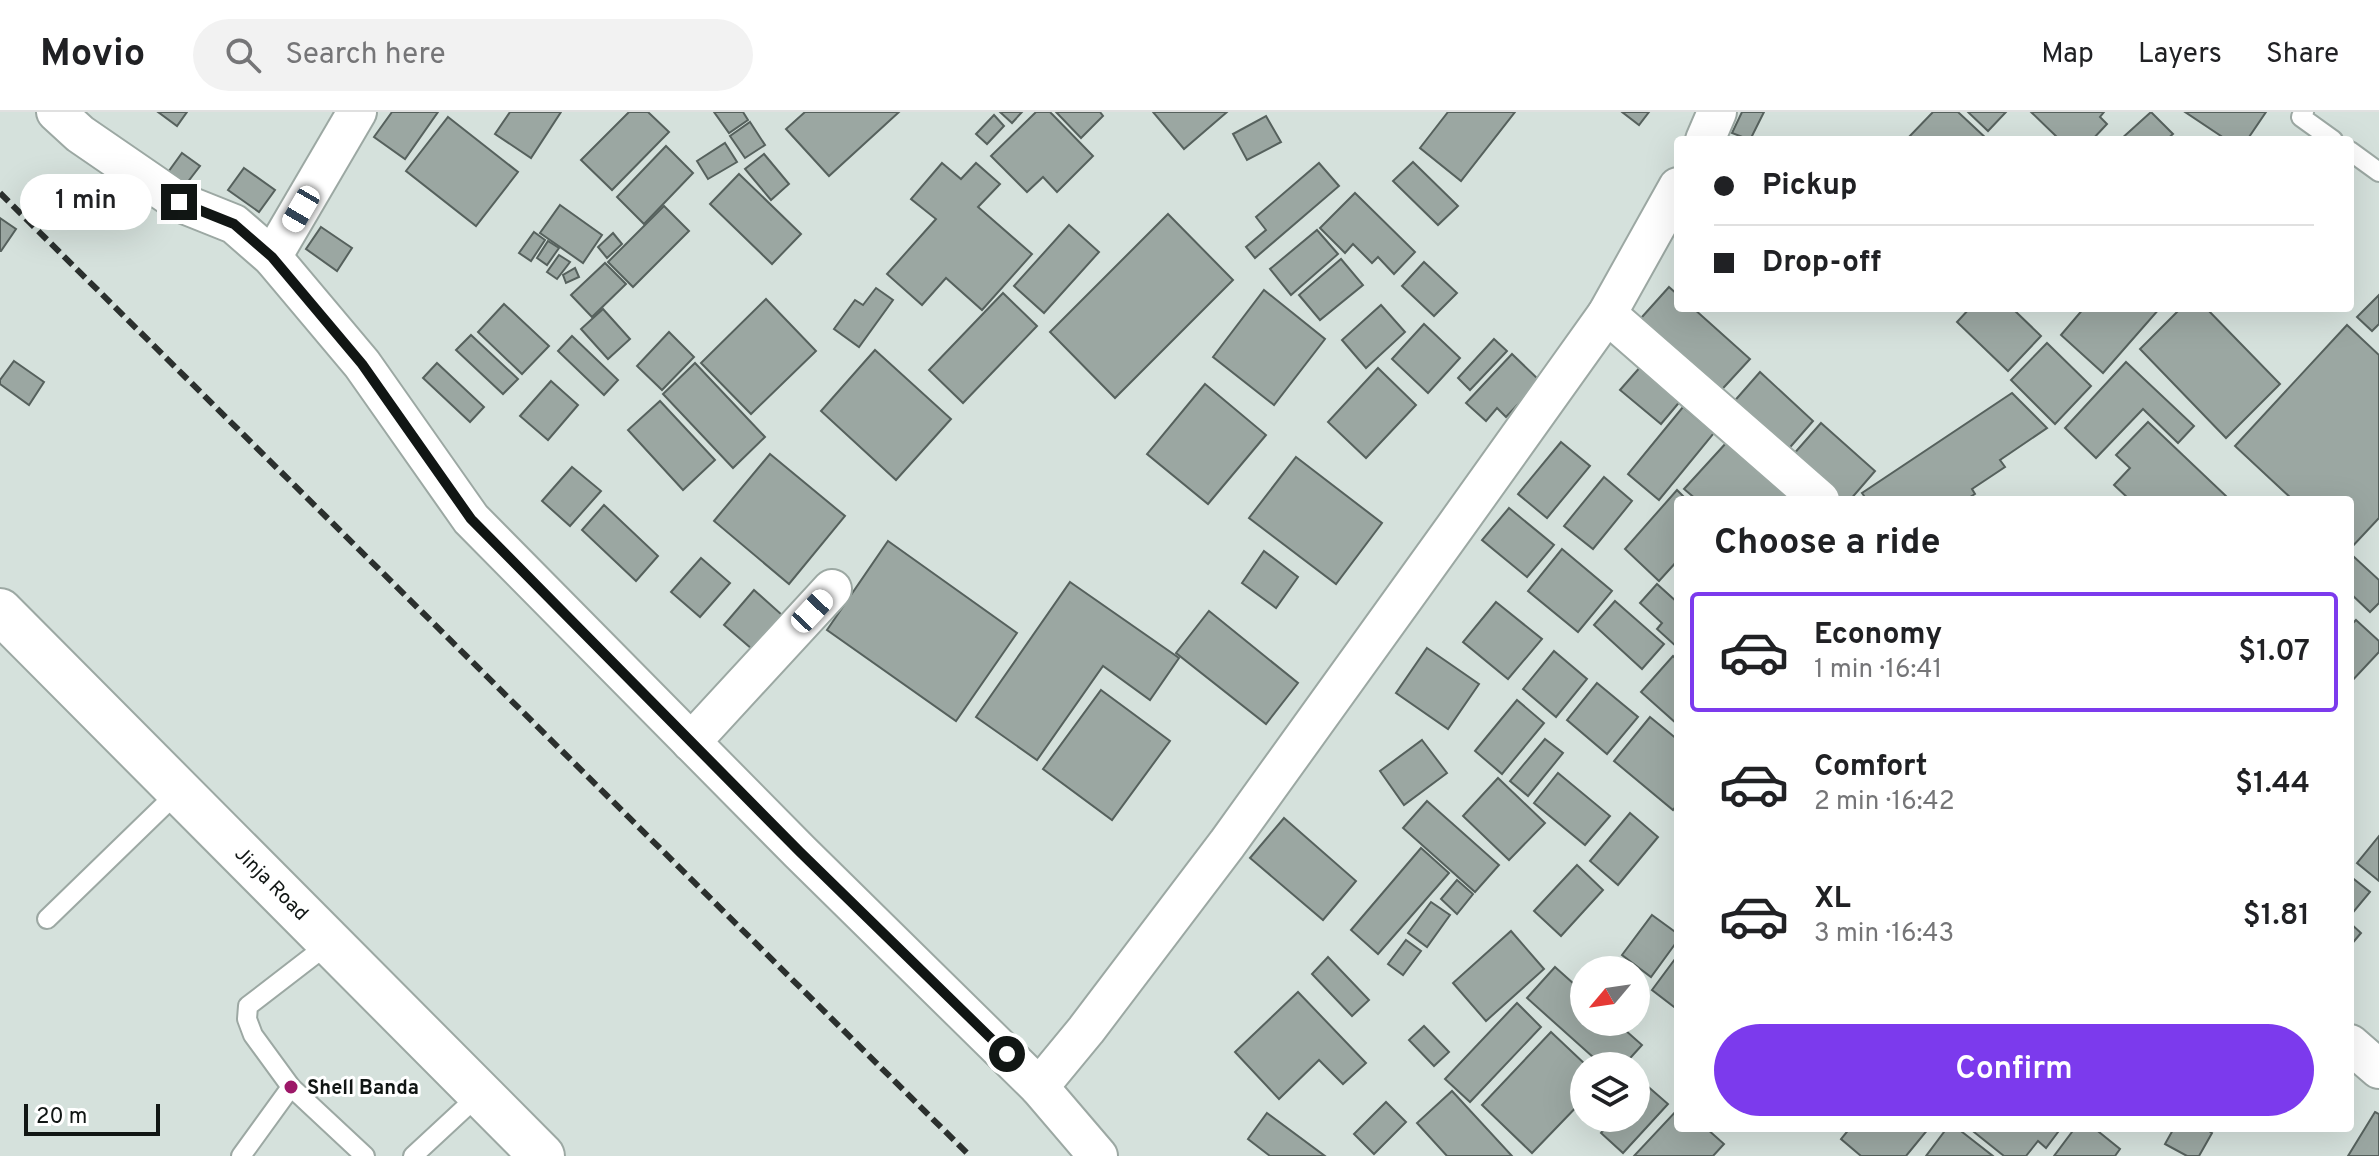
<!DOCTYPE html>
<html lang="en">
<head>
<meta charset="utf-8">
<style>
	body { margin:0; font-family:Overpass,sans-serif; background:#f2f2f2; color:#202124; height:100vh; display:flex; flex-direction:column; font-size:30px; white-space:nowrap }
	* { box-sizing:border-box; margin:0 }
	p { font-size:26px; color:#757577 }
	.icon { flex:none; width:44px; height:44px; fill:none; stroke:currentColor; stroke-width:2; stroke-linecap:round; stroke-linejoin:round }
	.map { position:relative; flex:1; overflow:hidden }
	.details { position:absolute; left:1674px; top:384px; width:680px; height:636px; display:flex; flex-direction:column; background:#fff; border-radius:8px; box-shadow:0 8px 32px #0002 }
	.details>* { flex:none }
	.guide { position:absolute; left:1674px; top:24px; width:680px; height:176px; border-radius:8px; box-shadow:0 8px 32px #0002; display:grid; align-content:center; height:176px; padding:0 40px; background:#fff }
	.needle { width:52px; rotate:241deg }
	.buttons { position:absolute; left:1570px; top:844px; display:grid; gap:16px }
	.buttons a { display:grid; place-items:center; width:80px; height:80px; border-radius:50%; background:#fff; box-shadow:0 8px 32px #0002; font-size:40px }
	.scale { position:absolute; left:24px; bottom:20px; width:136px; box-sizing:border-box; padding-left:8px; border:4px solid #111614; border-top:0; font-size:22px; line-height:28px; white-space:nowrap; color:#111614; -webkit-text-stroke:6px #fff; paint-order:stroke }
	.end { position:absolute; width:36px; height:36px; margin:-18px; border:10px solid #111614; background:#fff; box-shadow:0 0 0 4px #fff }
	.from { border-radius:50% }
	.bubble { position:absolute; height:56px; border-radius:28px; background:#fff; box-shadow:0 8px 32px #0002; font-size:26px; font-weight:600; line-height:56px; text-align:center }
	.car { position:absolute; width:24px; height:48px; margin:-24px -12px; border-radius:10px; box-shadow:0 0 6px 2px #0007; background:linear-gradient(#fff 24%,#345 0 40%,#fff 0 76%,#345 0 86%,#fff 0) }
	.guide b { display:flex; align-items:center; gap:28px; height:76px; font-size:30px }
	.guide b+b { border-top:2px solid #e0e0e0 }
	.guide i { width:20px; height:20px; background:#202124 }
	ul { padding:0; list-style:none }
	li { display:flex; align-items:center; gap:24px; height:120px; margin:0 16px 12px; padding:0 24px; border:4px solid transparent; border-radius:8px }
	li div { flex:1 }
	li b { display:block; font-size:30px }
	li em { font-style:normal; font-weight:600 }
	li.selected { border-color:#7c3aed }
	li>.icon { width:72px; height:72px; stroke-width:1.5 }
	h2 { padding:0 40px; font-size:36px; line-height:96px }
	.primary-button { display:flex; gap:16px; margin-top:auto; padding:16px 40px }
	.primary-button a { flex:1; height:92px; border-radius:48px; background:#7c3aed; color:#fff; font-size:32px; font-weight:600; line-height:92px; text-align:center }
	header { display:flex; align-items:center; gap:48px; box-sizing:border-box; height:112px; padding:0 40px; background:#fff; border-bottom:2px solid #e0e0e0 }
	header strong { font-size:38px }
	nav { display:flex; gap:44px; margin-inline-start:auto; font-size:28px }
	.search { width:560px; height:72px; background:#f2f2f2; display:flex; align-items:center; gap:20px; box-sizing:border-box; padding:0 28px; border-radius:44px; color:#757577; font-size:30px }
	.map>svg:first-child { display:block }
</style>
</head>
<body>
<header>
<strong>Movio</strong>
<div class="search"><svg class="icon" aria-label="search" viewBox="0 0 24 24"><circle cx="10" cy="10" r="6"/><path d="M15 15l6 6"/></svg>Search here</div>
<nav><a>Map</a><a>Layers</a><a>Share</a></nav>
</header>
<div class="map">
<svg width="2379" height="1044" viewBox="0 0 2379 1044">
	<rect width="100%" height="100%" fill="#d5e1dc"/>
	<g fill="#9ba7a2" stroke="#56615d" stroke-width="2">
		<polygon points="158,0 187,0 177,14"/>
		<polygon points="392,0 438,0 405,47 374,25"/>
		<polygon points="510,0 561,0 531,46 495,22"/>
		<polygon points="629,0 648,0 669,20 612,78 581,48"/>
		<polygon points="714,0 743,0 748,8 729,21"/>
		<polygon points="805,0 899,0 829,64 786,17"/>
		<polygon points="1000,0 1022,0 1012,11"/>
		<polygon points="1036,0 1050,0 1093,44 1057,80 1043,65 1027,80 991,44"/>
		<polygon points="1056,0 1100,0 1103,4 1081,26"/>
		<polygon points="1153,0 1227,0 1184,37"/>
		<polygon points="1448,0 1515,0 1461,69 1420,36"/>
		<polygon points="1622,0 1649,0 1639,13"/>
		<polygon points="1742,0 1764,0 1750,28 1732,21"/>
		<polygon points="1933,0 1958,0 1988,28 1906,28"/>
		<polygon points="1968,0 2006,0 1988,19"/>
		<polygon points="2031,0 2104,0 2100,5 2107,12 2092,28 2060,28"/>
		<polygon points="2151,0 2173,22 2166,28 2120,28"/>
		<polygon points="2185,0 2266,0 2247,28 2227,28"/>
		<polygon points="994,3 1004,14 987,32 976,22"/>
		<polygon points="1266,4 1281,30 1247,48 1233,22"/>
		<polygon points="448,5 518,60 476,114 406,59"/>
		<polygon points="750,10 765,33 745,46 730,24"/>
		<polygon points="725,31 737,50 708,67 697,49"/>
		<polygon points="666,34 693,61 644,112 617,85"/>
		<polygon points="182,41 200,54 183,76 166,63"/>
		<polygon points="764,42 789,72 771,88 745,57"/>
		<polygon points="1413,50 1458,94 1438,113 1393,69"/>
		<polygon points="942,51 961,67 976,51 1000,72 978,95 1032,142 982,198 946,166 922,193 887,162 936,107 911,87"/>
		<polygon points="1319,51 1339,74 1255,146 1246,135 1266,118 1256,105"/>
		<polygon points="244,56 275,78 259,100 228,78"/>
		<polygon points="739,62 801,122 772,152 710,92"/>
		<polygon points="1355,81 1415,140 1394,162 1378,145 1372,151 1353,132 1345,141 1320,116"/>
		<polygon points="560,93 602,123 583,151 540,121"/>
		<polygon points="664,94 689,119 633,175 608,150"/>
		<polygon points="1168,102 1233,168 1115,286 1050,220"/>
		<polygon points="0,106 16,117 1,139 0,139"/>
		<polygon points="1069,113 1099,140 1044,201 1014,174"/>
		<polygon points="321,115 352,136 337,159 306,137"/>
		<polygon points="1317,118 1338,142 1291,183 1270,157"/>
		<polygon points="534,120 545,128 531,149 519,141"/>
		<polygon points="613,121 622,132 607,146 598,135"/>
		<polygon points="548,129 559,136 547,153 537,146"/>
		<polygon points="559,143 570,150 557,167 547,160"/>
		<polygon points="1341,147 1363,173 1320,208 1299,183"/>
		<polygon points="1424,150 1457,181 1434,204 1402,174"/>
		<polygon points="605,151 626,172 592,205 571,183"/>
		<polygon points="575,156 579,165 566,171 563,163"/>
		<polygon points="1669,175 1678,183 1678,196 1693,196 1750,247 1714,286 1633,215"/>
		<polygon points="876,176 893,188 859,235 834,217 855,188 863,193"/>
		<polygon points="1264,178 1325,227 1274,293 1213,245"/>
		<polygon points="1003,181 1037,214 963,291 929,258"/>
		<polygon points="2379,183 2379,212 2372,219 2357,205"/>
		<polygon points="766,187 816,239 751,302 701,251"/>
		<polygon points="504,192 549,234 522,262 478,220"/>
		<polygon points="1381,193 1405,220 1366,256 1342,228"/>
		<polygon points="1970,196 2012,196 2041,224 2008,259 1957,210"/>
		<polygon points="2084,196 2160,196 2103,261 2061,223"/>
		<polygon points="2181,196 2206,196 2280,272 2226,326 2140,237"/>
		<polygon points="603,197 630,227 608,247 581,217"/>
		<polygon points="1424,212 1460,246 1428,281 1392,247"/>
		<polygon points="2347,213 2379,243 2379,406 2350,437 2350,388 2293,388 2235,334"/>
		<polygon points="669,220 694,245 662,278 637,254"/>
		<polygon points="471,223 518,267 503,282 456,238"/>
		<polygon points="572,224 618,268 604,283 558,239"/>
		<polygon points="1494,227 1507,239 1470,278 1458,266"/>
		<polygon points="2047,231 2091,274 2055,312 2011,268"/>
		<polygon points="875,238 951,307 896,368 821,299"/>
		<polygon points="1512,242 1540,269 1506,305 1497,296 1486,309 1466,291"/>
		<polygon points="14,249 44,270 29,293 0,272 0,268"/>
		<polygon points="2126,250 2194,314 2178,331 2143,297 2096,346 2065,316"/>
		<polygon points="437,251 484,295 470,310 423,266"/>
		<polygon points="695,251 765,325 733,356 663,282"/>
		<polygon points="1642,253 1682,287 1661,312 1620,278"/>
		<polygon points="1378,256 1416,293 1366,346 1328,310"/>
		<polygon points="1760,260 1813,309 1785,341 1731,293"/>
		<polygon points="551,269 578,293 548,328 520,304"/>
		<polygon points="1205,272 1266,323 1208,392 1147,342"/>
		<polygon points="2012,281 2047,316 2000,348 2005,355 1972,377 1975,382 1965,388 1867,388 1862,381"/>
		<polygon points="660,289 715,348 683,378 628,318"/>
		<polygon points="1683,295 1714,321 1659,388 1628,362"/>
		<polygon points="2148,310 2227,385 2224,388 2130,388 2114,373 2130,356 2116,343"/>
		<polygon points="1821,311 1875,359 1850,388 1841,388 1792,344"/>
		<polygon points="1561,330 1590,354 1547,406 1518,382"/>
		<polygon points="1727,330 1792,388 1697,388 1684,377"/>
		<polygon points="770,342 845,404 789,472 714,409"/>
		<polygon points="1296,345 1382,411 1336,472 1249,406"/>
		<polygon points="572,355 601,379 570,414 542,389"/>
		<polygon points="1604,365 1632,389 1593,437 1564,414"/>
		<polygon points="1677,378 1687,388 1678,388 1678,448 1659,469 1625,437"/>
		<polygon points="604,393 658,444 636,469 582,418"/>
		<polygon points="1509,396 1554,433 1527,465 1482,428"/>
		<polygon points="888,429 1017,521 956,609 827,518"/>
		<polygon points="1562,437 1612,479 1578,520 1528,479"/>
		<polygon points="1264,439 1298,465 1276,496 1242,471"/>
		<polygon points="2353,444 2379,468 2379,491 2370,500 2350,481 2350,447"/>
		<polygon points="701,446 730,471 700,505 671,480"/>
		<polygon points="1070,470 1179,546 1150,588 1103,554 1037,648 976,605"/>
		<polygon points="1657,472 1678,491 1678,536 1657,517 1662,511 1640,491"/>
		<polygon points="754,478 782,503 752,537 724,513"/>
		<polygon points="1615,489 1664,532 1642,557 1594,513"/>
		<polygon points="1496,490 1542,527 1508,567 1463,530"/>
		<polygon points="1209,499 1298,571 1266,612 1176,541"/>
		<polygon points="2356,508 2379,529 2379,540 2350,571 2350,514"/>
		<polygon points="1427,536 1479,572 1448,617 1396,581"/>
		<polygon points="1554,539 1587,567 1556,605 1523,577"/>
		<polygon points="1673,544 1678,549 1677,612 1641,580"/>
		<polygon points="1597,571 1638,605 1607,642 1567,608"/>
		<polygon points="1101,578 1170,629 1112,708 1043,657"/>
		<polygon points="1517,588 1544,611 1502,662 1475,639"/>
		<polygon points="1650,605 1678,628 1678,692 1673,698 1614,649"/>
		<polygon points="1545,627 1563,641 1528,684 1510,669"/>
		<polygon points="1422,628 1447,661 1404,693 1380,659"/>
		<polygon points="1558,661 1610,704 1585,733 1534,691"/>
		<polygon points="1498,666 1545,711 1509,748 1463,704"/>
		<polygon points="1427,689 1499,753 1475,780 1403,716"/>
		<polygon points="1630,701 1658,725 1618,773 1590,749"/>
		<polygon points="1284,706 1356,769 1323,808 1250,746"/>
		<polygon points="2379,724 2379,769 2357,751"/>
		<polygon points="1421,736 1449,761 1378,842 1351,818"/>
		<polygon points="1577,753 1603,778 1561,824 1534,799"/>
		<polygon points="2350,764 2370,780 2350,804"/>
		<polygon points="1457,768 1473,782 1457,802 1441,787"/>
		<polygon points="1431,790 1450,803 1427,835 1408,821"/>
		<polygon points="1652,803 1678,822 1678,828 1651,865 1622,843"/>
		<polygon points="2350,811 2361,821 2350,834"/>
		<polygon points="1511,819 1544,857 1486,909 1453,871"/>
		<polygon points="1406,828 1421,839 1403,863 1388,852"/>
		<polygon points="1678,843 1678,898 1652,878"/>
		<polygon points="1328,845 1369,888 1352,904 1312,862"/>
		<polygon points="1555,855 1584,881 1584,910 1616,910 1642,933 1623,954 1603,954 1527,886"/>
		<polygon points="1298,880 1366,951 1343,972 1319,948 1279,987 1235,940"/>
		<polygon points="1517,891 1541,915 1470,990 1445,967"/>
		<polygon points="1424,914 1449,940 1434,954 1409,928"/>
		<polygon points="1551,920 1587,954 1584,954 1584,987 1532,1041 1482,993"/>
		<polygon points="1645,972 1668,992 1623,1041 1601,1021 1614,1006 1636,1006 1636,982"/>
		<polygon points="1452,979 1512,1044 1447,1044 1417,1011"/>
		<polygon points="1386,990 1406,1010 1374,1042 1354,1022"/>
		<polygon points="1678,997 1678,1016 1706,1016 1724,1032 1713,1044 1634,1044"/>
		<polygon points="2375,1000 2379,1002 2379,1044 2348,1044"/>
		<polygon points="1267,1001 1325,1044 1270,1044 1248,1027"/>
		<polygon points="1850,1016 1929,1016 1906,1044 1861,1044 1841,1027"/>
		<polygon points="1947,1016 1957,1016 1993,1044 1926,1044"/>
		<polygon points="1969,1016 2061,1016 2046,1036 2038,1029 2026,1044 2004,1044"/>
		<polygon points="2075,1016 2094,1016 2120,1037 2115,1044 2054,1044"/>
		<polygon points="2174,1016 2204,1016 2212,1021 2199,1044 2187,1044 2165,1032"/>
	</g>
	<g fill="none" stroke-linecap="round" stroke-linejoin="round">
		<g stroke="#9ca8a3" stroke-width="22">
			<g id="lane">
				<polyline points="2304,0 2301,5 2333,28"/>
				<polyline points="2350,39 2379,60"/>
				<polyline points="47,807 179,679"/>
				<polyline points="291,975 365,1044"/>
				<polyline points="241,1044 291,975 253,923 247,907 248,894 331,830"/>
				<polyline points="413,1044 481,981"/>
			</g>
		</g>
		<g stroke="#9ca8a3" stroke-width="42">
			<g id="street">
				<polyline points="56,0 80,22 179,90 234,112 272,145 362,252 471,407 800,740 1039,975 1086,918 1227,732 1455,415 1607,202 1678,75"/>
				<polyline points="1705,28 1717,0"/>
				<polyline points="272,145 357,0"/>
				<polyline points="1607,202 1820,388"/>
				<polyline points="691,630 832,477"/>
				<polyline points="2350,932 2379,957"/>
				<polyline points="1039,975 1098,1044"/>
			</g>
		</g>
		<g stroke="#9ca8a3" stroke-width="48">
			<polyline id="highway" points="0,499 542,1044"/>
		</g>
		<use href="#lane" stroke="#fff" stroke-width="18"/>
		<use href="#street" stroke="#fff" stroke-width="38"/>
		<use href="#highway" stroke="#fff" stroke-width="44"/>
		<polyline stroke="#2b302e" stroke-width="6" stroke-dasharray="12 6" stroke-linecap="butt" points="0,81 970,1044"/>
	</g>
	<g fill="none" stroke-linecap="round" stroke-linejoin="round">
		<polyline stroke="#111614" stroke-width="10" points="179,90 234,112 272,145 362,252 471,407 800,740 1007,942"/>
	</g>
	<circle fill="#9d1868" stroke="#fff" stroke-width="3" cx="291" cy="975" r="8"/>
	<g text-anchor="middle" stroke-width="6" stroke-linejoin="round" paint-order="stroke">
		<g font-size="20" fill="#111614" stroke="#fff">
			<text transform="translate(272 771) rotate(45)" y="7">Jinja Road</text>
		</g>
		<g font-size="20" font-weight="bold" fill="#111614" stroke="#fff" text-anchor="start">
			<text x="307" y="982">Shell Banda</text>
		</g>
	</g>
</svg>
<div class="buttons">
<a><svg class="needle" viewBox="-14 -14 28 28"><path d="M0-13l5 13h-10z" fill="#e53935"/><path d="M0 13l5-13h-10z" fill="#757577"/></svg></a>
<a><svg class="icon" aria-label="layers" viewBox="0 0 24 24"><path d="M12 4l9 5-9 5-9-5zM3 14l9 5 9-5"/></svg></a>
</div>
<div class="scale">20 m</div>
<i class="end from" style="left:1007px;top:942px"></i>
<i class="end" style="left:179px;top:90px"></i>
<div class="bubble" style="left:20px;top:62px;width:132px">1 min</div>
<i class="car" style="left:301px;top:97px;rotate:210deg"></i>
<i class="car" style="left:812px;top:499px;rotate:43deg"></i>
<div class="guide">
<b><i class="from"></i>Pickup</b>
<b><i></i>Drop-off</b>
</div>
<section class="details">
<h2>Choose a ride</h2>
<ul>
<li class="selected"><svg class="icon" aria-label="car" viewBox="0 0 24 24"><path d="M5 17H2v-5l4-1 3-4h7l3 4 3 1v5h-3M9 17h6M6 11h13"/><circle cx="7" cy="17" r="2"/><circle cx="17" cy="17" r="2"/></svg><div><b>Economy</b><p>1 min · 16:41</p></div><em>$1.07</em></li>
<li><svg class="icon" aria-label="car" viewBox="0 0 24 24"><path d="M5 17H2v-5l4-1 3-4h7l3 4 3 1v5h-3M9 17h6M6 11h13"/><circle cx="7" cy="17" r="2"/><circle cx="17" cy="17" r="2"/></svg><div><b>Comfort</b><p>2 min · 16:42</p></div><em>$1.44</em></li>
<li><svg class="icon" aria-label="car" viewBox="0 0 24 24"><path d="M5 17H2v-5l4-1 3-4h7l3 4 3 1v5h-3M9 17h6M6 11h13"/><circle cx="7" cy="17" r="2"/><circle cx="17" cy="17" r="2"/></svg><div><b>XL</b><p>3 min · 16:43</p></div><em>$1.81</em></li>
</ul>
<div class="primary-button"><a>Confirm</a></div>
</section>
</div>
</body>
</html>
